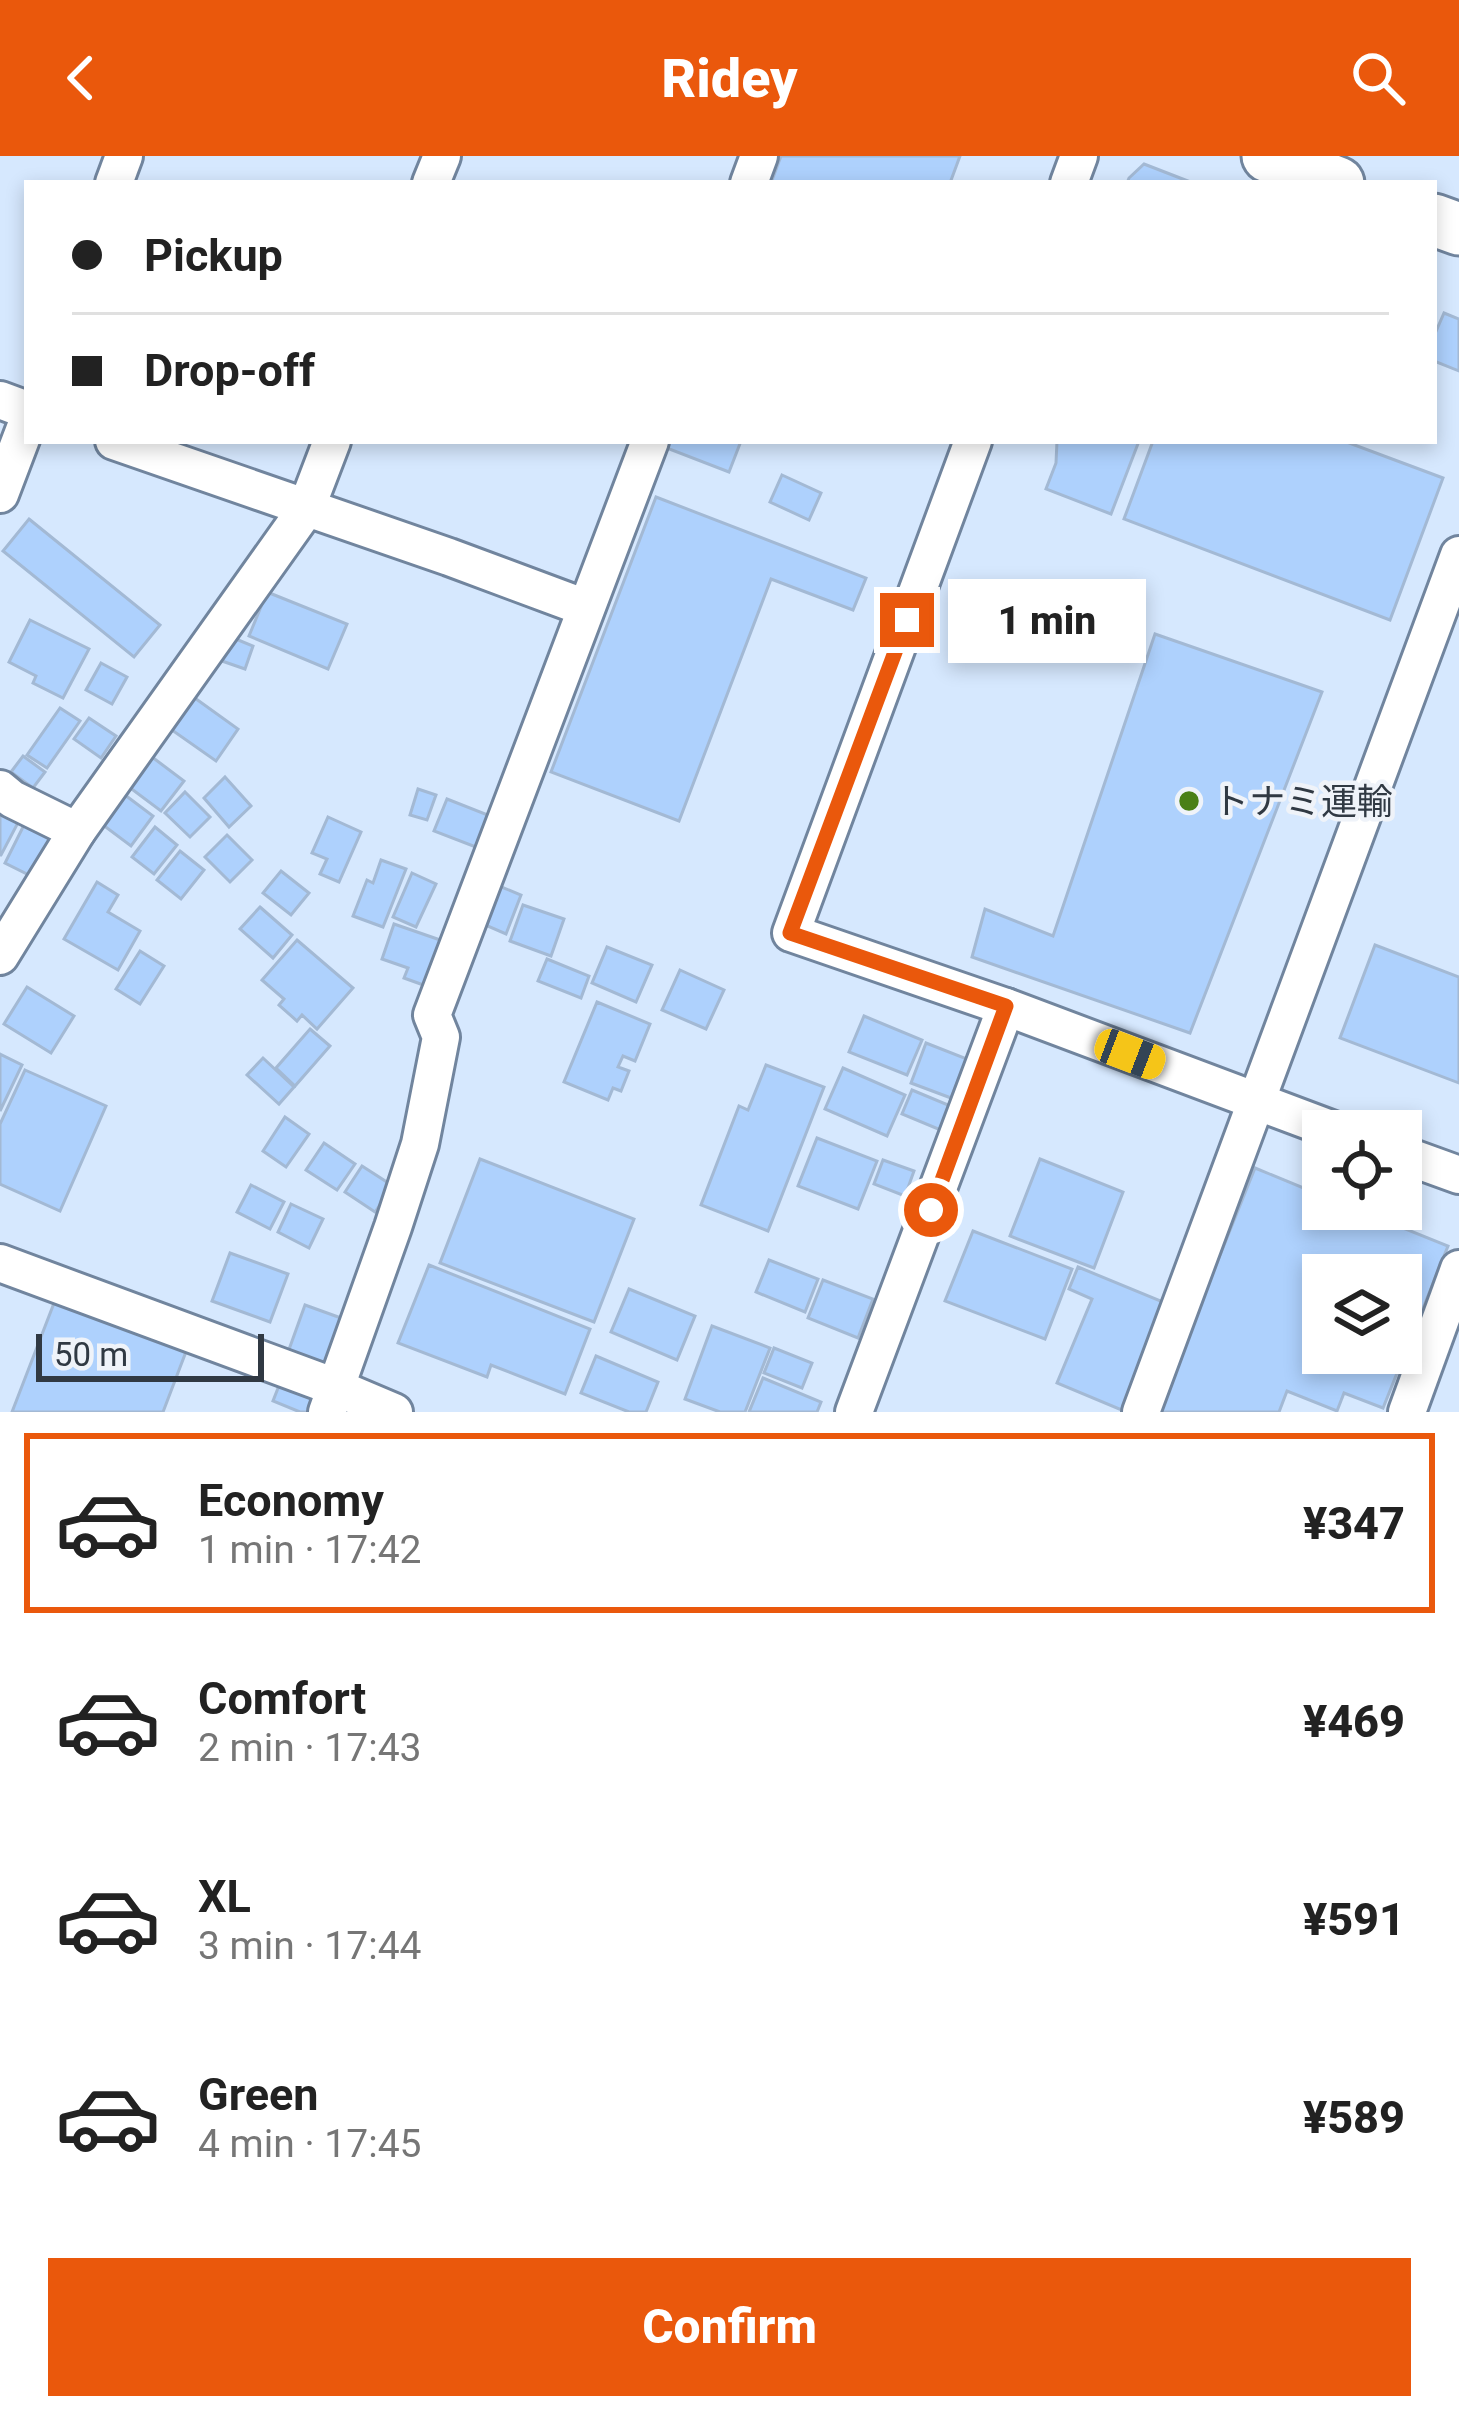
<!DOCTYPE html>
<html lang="en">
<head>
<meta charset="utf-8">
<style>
	body { margin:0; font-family:Roboto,"Noto Sans JP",sans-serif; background:#f2f2f2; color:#222; height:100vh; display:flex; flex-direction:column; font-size:45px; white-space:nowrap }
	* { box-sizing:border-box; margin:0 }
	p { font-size:39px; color:#767676 }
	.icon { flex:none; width:66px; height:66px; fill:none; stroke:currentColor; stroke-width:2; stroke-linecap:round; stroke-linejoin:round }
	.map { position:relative; height:1256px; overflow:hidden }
	.panel { display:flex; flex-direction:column; background:#fff; flex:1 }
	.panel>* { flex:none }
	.hud { position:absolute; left:24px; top:24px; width:1413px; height:264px; border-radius:0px; box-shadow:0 6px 18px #0003; display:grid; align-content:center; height:264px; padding:0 48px; background:#fff }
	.buttons { position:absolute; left:1302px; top:954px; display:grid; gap:24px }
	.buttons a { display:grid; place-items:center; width:120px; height:120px; border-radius:0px; background:#fff; box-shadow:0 6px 18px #0003; font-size:60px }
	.scale { position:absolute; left:36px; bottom:30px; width:228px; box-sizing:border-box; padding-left:12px; border:6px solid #303943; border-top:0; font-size:33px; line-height:42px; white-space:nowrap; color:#303943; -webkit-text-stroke:9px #eff3f9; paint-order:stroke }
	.end { position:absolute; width:54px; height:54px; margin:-27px; border:15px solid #ea580c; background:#fff; box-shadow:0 0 0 6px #fff }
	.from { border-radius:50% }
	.bubble { position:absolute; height:84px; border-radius:0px; background:#fff; box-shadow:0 6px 18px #0003; font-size:39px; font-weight:800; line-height:84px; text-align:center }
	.car { position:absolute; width:36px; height:72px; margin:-36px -18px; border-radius:15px; box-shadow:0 0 9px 3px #0007; background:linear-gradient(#f5c518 24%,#345 0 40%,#f5c518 0 76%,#345 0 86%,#f5c518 0) }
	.hud b { display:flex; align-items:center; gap:42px; height:114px; font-size:45px }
	.hud b+b { border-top:3px solid #e0e0e0 }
	.hud i { width:30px; height:30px; background:#222 }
	ul { padding:21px 0 0; list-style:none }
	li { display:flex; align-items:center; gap:36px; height:180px; margin:0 24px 18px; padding:0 24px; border:6px solid transparent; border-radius:0px }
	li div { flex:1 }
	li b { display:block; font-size:45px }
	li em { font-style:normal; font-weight:800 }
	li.current { border-color:#ea580c }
	li>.icon { width:108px; height:108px; stroke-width:1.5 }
	.action { display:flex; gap:24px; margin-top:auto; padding:24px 48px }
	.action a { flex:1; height:138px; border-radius:0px; background:#ea580c; color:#fff; font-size:48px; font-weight:800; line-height:138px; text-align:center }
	header { display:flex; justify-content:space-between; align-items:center; height:156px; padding:0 48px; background:#ea580c; color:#fff; font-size:54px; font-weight:800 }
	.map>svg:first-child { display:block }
</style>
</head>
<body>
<header><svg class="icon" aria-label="back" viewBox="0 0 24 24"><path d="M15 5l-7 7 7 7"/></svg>Ridey<svg class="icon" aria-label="search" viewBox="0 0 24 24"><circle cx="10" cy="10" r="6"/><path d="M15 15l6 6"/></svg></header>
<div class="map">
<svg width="1459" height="1256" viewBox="0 0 1459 1256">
	<rect width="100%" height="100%" fill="#d6e8fe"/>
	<g fill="#aed1fd" stroke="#a3b9d4" stroke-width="3" fill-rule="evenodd">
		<polygon points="781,0 960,0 950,27 771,27"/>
		<polygon points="1144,8 1193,27 1127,27 1129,22"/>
		<polygon points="1444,157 1459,163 1459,215 1434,205 1434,180"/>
		<polygon points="667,285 741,285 729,316 664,291"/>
		<polygon points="1057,285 1139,285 1111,358 1046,333 1056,307"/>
		<polygon points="1153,285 1344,285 1443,322 1390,464 1124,363"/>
		<polygon points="782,319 821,337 809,364 770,346"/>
		<polygon points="656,341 866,422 853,454 771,423 679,665 551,616"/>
		<polygon points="29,363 160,469 134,501 3,395"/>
		<polygon points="267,436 347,468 328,513 249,480"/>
		<polygon points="30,464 89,493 63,542 33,527 36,520 9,506"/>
		<polygon points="1155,478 1322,536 1190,877 972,801 985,753 1053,780"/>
		<polygon points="231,481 253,490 245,513 222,505"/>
		<polygon points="101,507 127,521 112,548 86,534"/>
		<polygon points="192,540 238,573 216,605 169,572"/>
		<polygon points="60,552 80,565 47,612 27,599"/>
		<polygon points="89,562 116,580 101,602 74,583"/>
		<polygon points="23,600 45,616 33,632 11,616"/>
		<polygon points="152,601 184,625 161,655 129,631"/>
		<polygon points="225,621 251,650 229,671 204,642"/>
		<polygon points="418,633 436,639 427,664 410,659"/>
		<polygon points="185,636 210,661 190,681 165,657"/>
		<polygon points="125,639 153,660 131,690 103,669"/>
		<polygon points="447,643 493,661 481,693 434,675"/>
		<polygon points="0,651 21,661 1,699 0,699"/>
		<polygon points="328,661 361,676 339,726 320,718 327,703 312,697"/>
		<polygon points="25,667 57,683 37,723 5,707"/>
		<polygon points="155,671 177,689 154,718 132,701"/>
		<polygon points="227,679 252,704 230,726 205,701"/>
		<polygon points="180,695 204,714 181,743 157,724"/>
		<polygon points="381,704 406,713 383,771 353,760 367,724 373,727"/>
		<polygon points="281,715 309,737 291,759 263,737"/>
		<polygon points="412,717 436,728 416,771 393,761"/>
		<polygon points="97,726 118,739 108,756 140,775 118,814 64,783"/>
		<polygon points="499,730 521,739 506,778 483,768"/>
		<polygon points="523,749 564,763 551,800 510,785"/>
		<polygon points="260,751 292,779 273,802 240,773"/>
		<polygon points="394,768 446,786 429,831 404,822 408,812 382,803"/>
		<polygon points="297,784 353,832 317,873 302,859 297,865 279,849 284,843 262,824"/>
		<polygon points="1375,789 1459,821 1459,927 1340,882"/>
		<polygon points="607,791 652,809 636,846 592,827"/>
		<polygon points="140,795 164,810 140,848 116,833"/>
		<polygon points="547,803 589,820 581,842 538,825"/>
		<polygon points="680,814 724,834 706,873 662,854"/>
		<polygon points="27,831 74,860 51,897 4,868"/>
		<polygon points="597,846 650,868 635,905 623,900 618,911 629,915 621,935 613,932 608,944 564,926"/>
		<polygon points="864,860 922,884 907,919 849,896"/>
		<polygon points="310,873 330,890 295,930 276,912"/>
		<polygon points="926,887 967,903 951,942 911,927"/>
		<polygon points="0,898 22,909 0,955"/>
		<polygon points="263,902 294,931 279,948 247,919"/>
		<polygon points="766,909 824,931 768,1075 701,1049 739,950 748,954"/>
		<polygon points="843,912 905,939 887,980 825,953"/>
		<polygon points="25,914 106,950 60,1055 0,1028 0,968"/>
		<polygon points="912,934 953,951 943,975 902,958"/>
		<polygon points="285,961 309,978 286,1011 263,995"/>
		<polygon points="817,982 877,1005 858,1053 798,1030"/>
		<polygon points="324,987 355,1008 337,1034 306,1014"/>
		<polygon points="480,1003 634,1063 594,1166 440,1107"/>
		<polygon points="1040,1003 1123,1036 1094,1112 1010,1080"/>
		<polygon points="883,1004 914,1015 905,1040 874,1028"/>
		<polygon points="362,1010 393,1030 375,1056 345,1036"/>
		<path d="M1255 1012 1323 1040V1053H1356L1448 1090 1383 1252 1344 1237 1337 1255 1287 1235 1279 1256H1157ZM1323 1119H1401V1197H1323Z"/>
		<polygon points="251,1029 284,1046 270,1073 237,1056"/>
		<polygon points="291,1048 323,1063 309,1092 278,1076"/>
		<polygon points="973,1075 1072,1113 1045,1183 945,1145"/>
		<polygon points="230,1097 288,1118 270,1166 212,1145"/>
		<polygon points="769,1104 818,1123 805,1156 756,1136"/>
		<polygon points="429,1109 590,1173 565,1238 491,1209 487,1221 398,1187"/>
		<polygon points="1078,1111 1168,1148 1124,1255 1057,1227 1092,1143 1069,1133"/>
		<polygon points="823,1124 873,1143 858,1182 808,1162"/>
		<polygon points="629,1133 695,1160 677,1204 611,1176"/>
		<polygon points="56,1142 187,1193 163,1256 12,1256"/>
		<polygon points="305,1149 341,1162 324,1211 287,1199"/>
		<polygon points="712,1170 770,1192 745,1256 720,1256 685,1243"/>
		<polygon points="774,1192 812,1207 802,1232 764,1217"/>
		<polygon points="596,1200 658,1226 646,1256 629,1256 581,1237"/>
		<polygon points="282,1222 318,1236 310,1256 300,1256 273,1245"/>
		<polygon points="763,1222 821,1246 817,1256 749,1256"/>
	</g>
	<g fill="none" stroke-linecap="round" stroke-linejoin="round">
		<g stroke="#71859e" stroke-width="42">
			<g id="street">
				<polyline points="114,27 124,0"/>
				<polyline points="431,27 442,0"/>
				<polyline points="749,27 759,0"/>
				<polyline points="1069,27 1079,0"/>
				<polyline points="0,244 27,254"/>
				<polyline points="114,285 449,401 586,452"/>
				<polyline points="973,285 791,777 1006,851 1336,975"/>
				<polyline points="0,338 27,267"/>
				<polyline points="0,633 12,643 77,675"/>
				<polyline points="0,800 77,675 306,353 332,285"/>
				<polyline points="1401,998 1459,1019"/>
				<polyline points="0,1107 335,1231 394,1256"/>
				<polyline points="327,1256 393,1071 420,988 441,881 432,859 650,285"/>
				<polyline points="854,1256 1006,851"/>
				<polyline points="1141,1256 1459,399"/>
				<polyline points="1407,1256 1459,1113"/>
			</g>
		</g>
		<g stroke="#71859e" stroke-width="57">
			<g id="secondary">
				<polyline points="1268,0 1338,27"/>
				<polyline points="1434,64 1459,73"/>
			</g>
		</g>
		<use href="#street" stroke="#fff" stroke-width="36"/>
		<use href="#secondary" stroke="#fff" stroke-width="51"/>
	</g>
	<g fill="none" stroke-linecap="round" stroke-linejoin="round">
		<polyline stroke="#ea580c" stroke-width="15" points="907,464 790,777 1006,850 931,1054"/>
	</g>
	<circle fill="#4a8016" stroke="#eff3f9" stroke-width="4.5" cx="1189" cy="645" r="12"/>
	<g text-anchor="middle" stroke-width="9" stroke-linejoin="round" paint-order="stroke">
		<g font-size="36" fill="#303943" stroke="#eff3f9" text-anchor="start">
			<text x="1213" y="658">トナミ運輸</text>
		</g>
	</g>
</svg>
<div class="buttons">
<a><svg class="icon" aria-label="locate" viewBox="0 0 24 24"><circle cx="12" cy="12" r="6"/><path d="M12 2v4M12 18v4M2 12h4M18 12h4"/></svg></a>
<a><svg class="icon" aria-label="layers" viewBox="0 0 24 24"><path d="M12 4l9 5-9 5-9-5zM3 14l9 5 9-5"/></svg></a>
</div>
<div class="scale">50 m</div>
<i class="end from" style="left:931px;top:1054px"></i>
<i class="end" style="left:907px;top:464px"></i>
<div class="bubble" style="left:948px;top:423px;width:198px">1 min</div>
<i class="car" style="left:1130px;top:898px;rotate:111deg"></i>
<div class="hud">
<b><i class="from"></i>Pickup</b>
<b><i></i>Drop-off</b>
</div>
</div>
<section class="panel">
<ul>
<li class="current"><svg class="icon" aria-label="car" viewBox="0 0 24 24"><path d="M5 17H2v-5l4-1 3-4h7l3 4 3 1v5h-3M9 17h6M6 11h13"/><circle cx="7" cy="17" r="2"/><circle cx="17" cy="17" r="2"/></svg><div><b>Economy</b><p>1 min · 17:42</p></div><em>¥347</em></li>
<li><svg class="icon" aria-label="car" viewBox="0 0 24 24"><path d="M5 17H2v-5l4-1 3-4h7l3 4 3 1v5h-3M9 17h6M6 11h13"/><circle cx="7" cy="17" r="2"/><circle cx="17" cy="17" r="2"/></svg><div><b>Comfort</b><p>2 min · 17:43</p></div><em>¥469</em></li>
<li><svg class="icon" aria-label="car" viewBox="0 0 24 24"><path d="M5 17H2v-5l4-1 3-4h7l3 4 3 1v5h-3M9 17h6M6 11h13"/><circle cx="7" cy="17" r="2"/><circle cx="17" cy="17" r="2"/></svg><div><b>XL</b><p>3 min · 17:44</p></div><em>¥591</em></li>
<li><svg class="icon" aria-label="car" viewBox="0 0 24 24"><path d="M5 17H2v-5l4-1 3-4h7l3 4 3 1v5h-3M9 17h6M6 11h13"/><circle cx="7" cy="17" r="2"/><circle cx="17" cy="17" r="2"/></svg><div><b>Green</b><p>4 min · 17:45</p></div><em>¥589</em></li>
</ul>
<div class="action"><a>Confirm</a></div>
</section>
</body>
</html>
